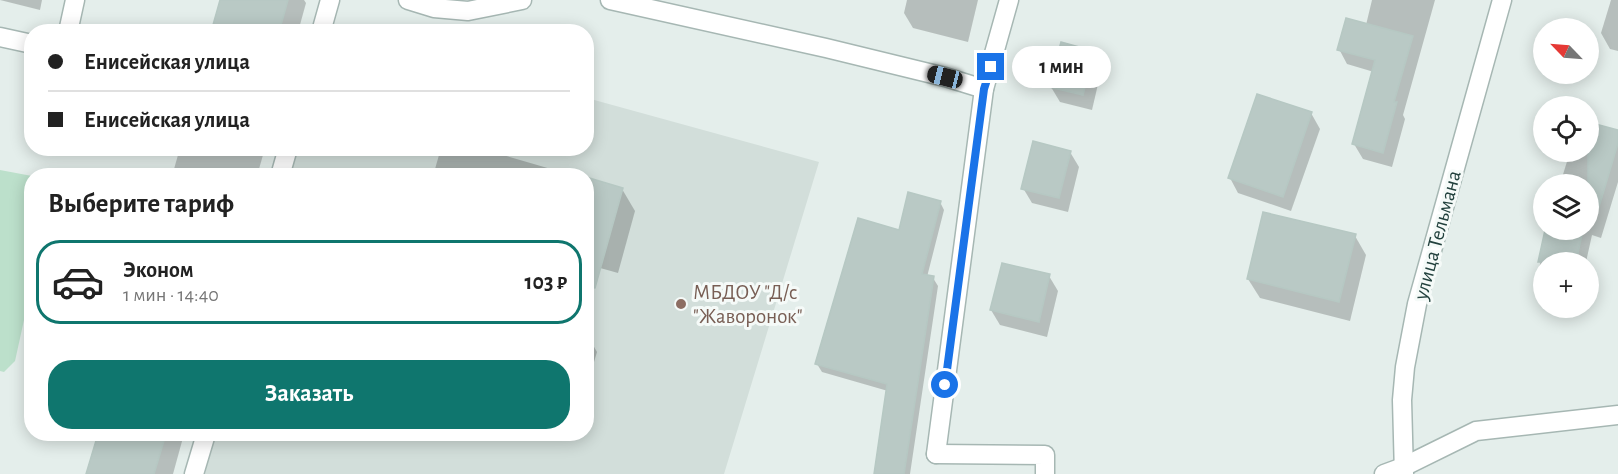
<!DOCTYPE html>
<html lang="ru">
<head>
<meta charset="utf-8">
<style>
	body { margin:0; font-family:"Alegreya Sans",sans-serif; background:#f2f2f2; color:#222; height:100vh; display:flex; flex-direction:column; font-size:22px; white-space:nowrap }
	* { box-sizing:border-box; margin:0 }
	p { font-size:20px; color:#767676 }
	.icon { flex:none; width:33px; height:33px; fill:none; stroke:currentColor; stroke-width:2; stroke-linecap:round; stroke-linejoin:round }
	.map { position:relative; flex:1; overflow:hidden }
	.sheet { position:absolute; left:24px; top:168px; width:570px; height:273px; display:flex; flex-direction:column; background:#fff; border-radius:24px; box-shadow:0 3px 15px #0003 }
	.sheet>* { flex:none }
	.guide { position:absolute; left:24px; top:24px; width:570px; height:132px; border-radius:24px; box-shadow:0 3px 15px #0003; display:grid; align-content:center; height:132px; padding:0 24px; background:#fff }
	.needle { width:39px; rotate:295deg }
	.tools { position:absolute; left:1533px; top:18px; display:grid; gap:12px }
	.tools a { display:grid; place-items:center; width:66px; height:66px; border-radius:50%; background:#fff; box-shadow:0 3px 15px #0003; font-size:30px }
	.end { position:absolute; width:27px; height:27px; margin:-14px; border:8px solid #1a73e8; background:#fff; box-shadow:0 0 0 3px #fff }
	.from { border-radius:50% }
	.bubble { position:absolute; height:42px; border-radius:21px; background:#fff; box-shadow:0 3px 15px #0003; font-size:20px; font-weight:600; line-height:42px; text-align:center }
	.car { position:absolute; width:18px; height:36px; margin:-18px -9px; border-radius:8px; box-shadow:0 0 4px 2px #0007; background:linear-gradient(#222 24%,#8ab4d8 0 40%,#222 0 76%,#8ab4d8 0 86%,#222 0) }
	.guide b { display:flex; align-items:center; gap:21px; height:57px; font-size:22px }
	.guide b+b { border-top:2px solid #e0e0e0 }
	.guide i { width:15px; height:15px; background:#222 }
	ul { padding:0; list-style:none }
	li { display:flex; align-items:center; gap:18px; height:84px; margin:0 12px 9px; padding:0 12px; border:3px solid transparent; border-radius:24px }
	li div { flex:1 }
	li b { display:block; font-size:22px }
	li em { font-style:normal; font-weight:600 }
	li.selected { border-color:#0f766e }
	li>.icon { width:54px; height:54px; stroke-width:1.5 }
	h2 { padding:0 24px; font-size:27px; line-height:72px }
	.primary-button { display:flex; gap:12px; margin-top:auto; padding:12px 24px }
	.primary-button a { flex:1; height:69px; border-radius:24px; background:#0f766e; color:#fff; font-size:24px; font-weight:600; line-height:69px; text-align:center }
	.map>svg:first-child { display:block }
</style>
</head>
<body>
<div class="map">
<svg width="1618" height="474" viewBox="0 0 1618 474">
	<rect width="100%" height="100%" fill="#e4eeeb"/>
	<polygon fill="#d2deda" points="587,98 819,162 724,474 205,474 215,434 586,434 586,176 283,175 290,149 586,148"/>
	<polygon fill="#bce0cb" points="0,170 32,176 31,288 15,361 4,372 0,371"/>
	<g fill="#0003">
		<polygon points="0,0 42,0 40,10"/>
		<polygon points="221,0 304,0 306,3 298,32 213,32"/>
		<polygon points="907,0 978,0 968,42 913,28 904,13"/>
		<polygon points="1372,0 1437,0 1435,0 1403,115 1405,119 1392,167 1363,159 1354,144 1374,72 1347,64 1339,49 1366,25"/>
		<polygon points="1611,0 1618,0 1618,51 1610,49 1601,33"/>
		<polygon points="1093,52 1102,67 1092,110 1060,102 1051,87"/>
		<polygon points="1311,113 1320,129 1291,211 1238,193 1230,178"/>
		<polygon points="1618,132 1618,182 1601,238 1592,235 1586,262 1544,262 1544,291 1537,279 1547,230 1588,230 1588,184 1560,184 1570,152 1588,152"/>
		<polygon points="180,148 265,148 257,176 172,176"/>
		<polygon points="441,148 479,148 575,176 433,176"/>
		<polygon points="1070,152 1079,167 1068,212 1032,203 1023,188"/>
		<polygon points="622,189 635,211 618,273 586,264"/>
		<polygon points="940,202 944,210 927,277 933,278 938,286 910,474 875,474 888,391 822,372 817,364 900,231"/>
		<polygon points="1355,236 1366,255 1350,321 1260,298 1248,279"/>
		<polygon points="1049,276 1058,291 1047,337 1000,325 991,310"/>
		<polygon points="586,333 597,352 586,389"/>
		<polygon points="99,434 184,434 173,474 88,474"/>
	</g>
	<g fill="#b9c9c5" stroke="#b6c8c3" stroke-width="1.5">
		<polygon points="220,0 288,0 279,32 211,32"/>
		<polygon points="1346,18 1413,36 1394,102 1397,102 1383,153 1352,144 1375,60 1337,50"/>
		<polygon points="1061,42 1094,51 1083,95 1049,87"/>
		<polygon points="1257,94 1312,112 1283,197 1228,178"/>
		<polygon points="1588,122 1618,130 1618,143 1596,217 1588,216"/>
		<polygon points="1033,141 1071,151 1059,198 1021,189"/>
		<polygon points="586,177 623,188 595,288 586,287"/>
		<polygon points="908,192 941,201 922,274 934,276 904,474 874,474 887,384 815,364 858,218 899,230"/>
		<polygon points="1263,212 1356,234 1339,302 1247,279"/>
		<polygon points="1545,230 1583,230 1576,262 1538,262"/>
		<polygon points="1002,263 1050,274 1039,322 990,310"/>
		<polygon points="98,434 166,434 154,474 86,474"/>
	</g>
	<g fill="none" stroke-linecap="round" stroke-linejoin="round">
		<g stroke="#a6b7b3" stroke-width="21">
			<g id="service">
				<polyline points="408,0 434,8 468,11 522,0"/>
				<polyline points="610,0 826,48 945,77 984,89"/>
				<polyline points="68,32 75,0"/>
				<polyline points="321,32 330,0"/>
				<polyline points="0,37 32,44"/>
				<polyline points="280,176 288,148"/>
				<polyline points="936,454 1045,455 1045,474"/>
				<polyline points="194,474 206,434"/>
				<polyline points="1384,474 1403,467"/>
			</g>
		</g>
		<g stroke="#a6b7b3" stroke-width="21">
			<g id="minor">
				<polyline points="936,454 984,89 1009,0"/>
				<polyline points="1403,467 1476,431 1618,415"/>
				<polyline points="1404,474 1402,400 1405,367 1417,304 1502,0"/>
			</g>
		</g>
		<use href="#service" stroke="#fff" stroke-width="18"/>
		<use href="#minor" stroke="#fff" stroke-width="18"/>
	</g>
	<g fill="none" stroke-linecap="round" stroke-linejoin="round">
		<polyline stroke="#1a73e8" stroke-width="8" points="945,385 984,89 991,67"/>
	</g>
	<circle fill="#8d6e63" stroke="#f5faf8" stroke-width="2" cx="681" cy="304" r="6"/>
	<g text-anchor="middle" stroke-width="6" stroke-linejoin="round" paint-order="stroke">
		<g font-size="21" fill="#22413d" stroke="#f5faf8">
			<text transform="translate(1437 235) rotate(-75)" y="7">улица Тельмана</text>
		</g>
		<g font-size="21" fill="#785e54" stroke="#f5faf8" text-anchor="start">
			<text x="693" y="299">МБДОУ "Д/с<tspan x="693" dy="24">"Жаворонок"</tspan></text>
		</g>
	</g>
</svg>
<div class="tools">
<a><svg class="needle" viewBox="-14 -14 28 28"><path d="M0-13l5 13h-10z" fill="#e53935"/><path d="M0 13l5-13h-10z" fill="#767676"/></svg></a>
<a><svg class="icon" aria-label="locate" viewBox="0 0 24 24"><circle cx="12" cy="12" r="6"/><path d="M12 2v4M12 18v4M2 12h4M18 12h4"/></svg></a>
<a><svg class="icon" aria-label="layers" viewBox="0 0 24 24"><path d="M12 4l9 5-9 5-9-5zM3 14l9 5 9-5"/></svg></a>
<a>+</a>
</div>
<i class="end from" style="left:945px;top:385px"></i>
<i class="end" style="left:991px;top:67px"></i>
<div class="bubble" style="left:1012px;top:46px;width:99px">1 мин</div>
<i class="car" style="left:945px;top:77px;rotate:284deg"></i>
<div class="guide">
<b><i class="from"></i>Енисейская улица</b>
<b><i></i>Енисейская улица</b>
</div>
<section class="sheet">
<h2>Выберите тариф</h2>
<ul>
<li class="selected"><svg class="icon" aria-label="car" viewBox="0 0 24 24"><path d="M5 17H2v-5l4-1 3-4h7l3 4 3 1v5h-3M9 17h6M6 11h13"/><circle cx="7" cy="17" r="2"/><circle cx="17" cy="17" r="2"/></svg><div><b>Эконом</b><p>1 мин · 14:40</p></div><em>103 ₽</em></li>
</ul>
<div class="primary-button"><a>Заказать</a></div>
</section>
</div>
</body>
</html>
